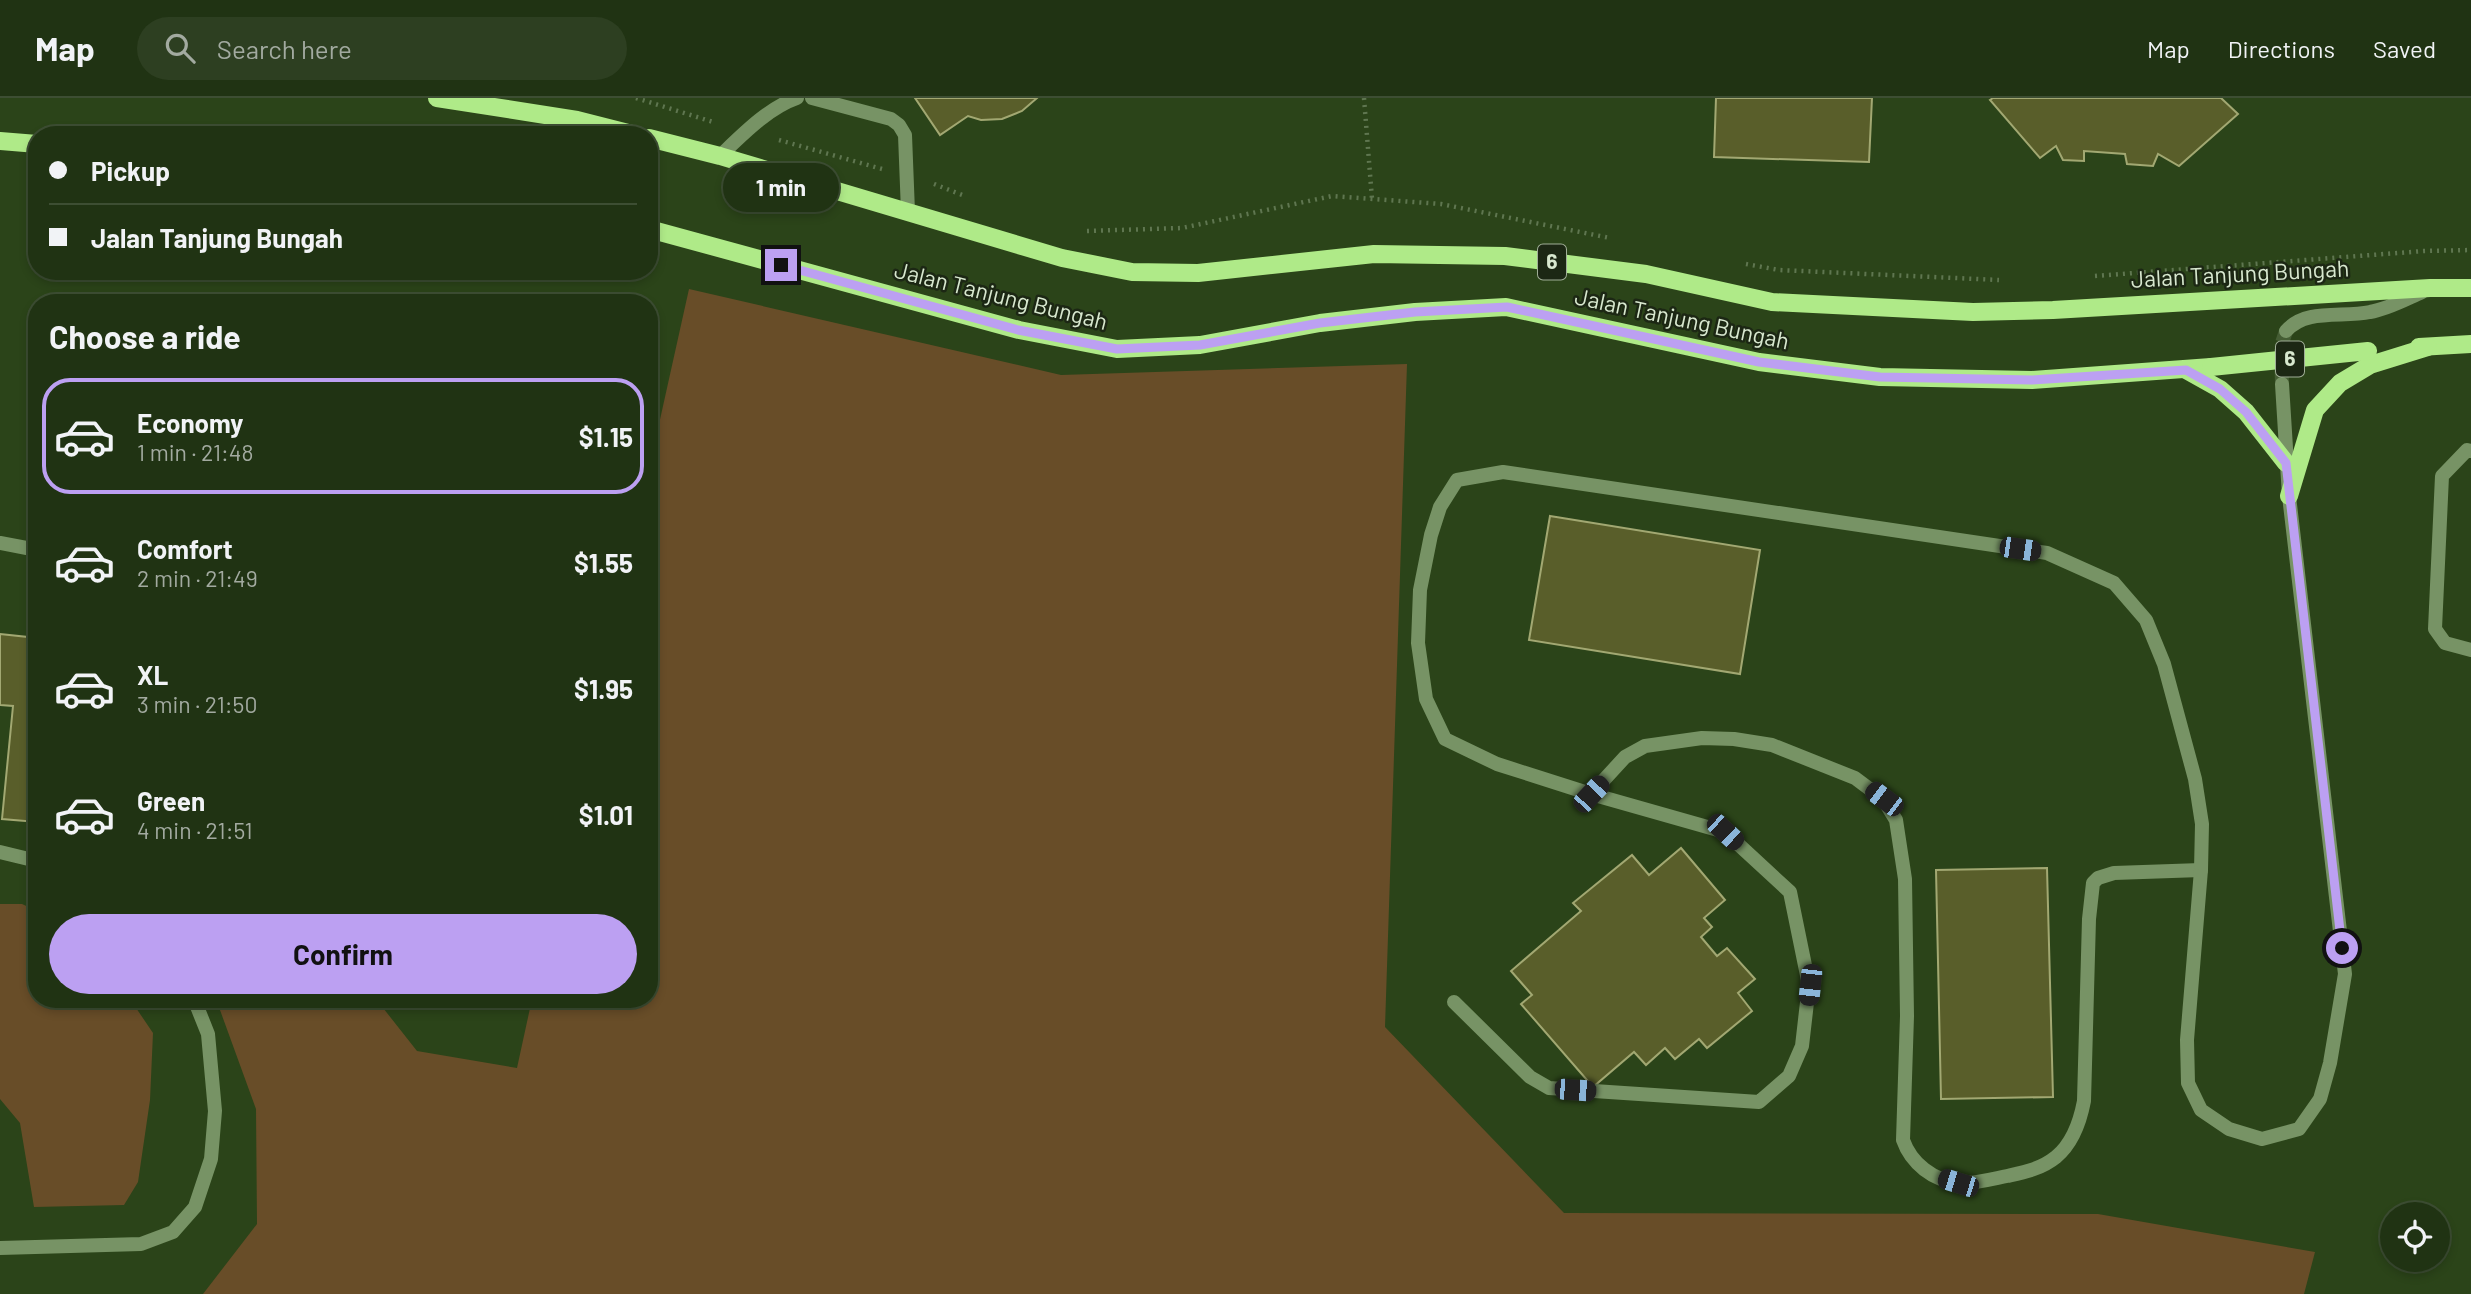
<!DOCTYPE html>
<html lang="en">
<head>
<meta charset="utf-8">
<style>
	body { margin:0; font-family:Barlow,sans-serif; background:#2d3f21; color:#f1f3f6; height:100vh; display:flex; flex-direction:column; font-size:26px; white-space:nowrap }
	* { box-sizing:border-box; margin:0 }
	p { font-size:23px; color:#a2aaa0 }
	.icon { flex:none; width:38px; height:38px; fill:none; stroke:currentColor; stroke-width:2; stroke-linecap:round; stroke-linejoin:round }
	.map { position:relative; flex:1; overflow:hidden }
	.side { position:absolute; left:28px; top:196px; width:630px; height:714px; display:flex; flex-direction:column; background:#203313; border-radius:28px; box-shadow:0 4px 10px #0003,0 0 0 2px #3d4e33 }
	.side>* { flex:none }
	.top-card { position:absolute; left:28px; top:28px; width:630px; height:154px; border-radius:28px; box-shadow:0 4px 10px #0003,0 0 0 2px #3d4e33; display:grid; align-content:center; height:154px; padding:0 21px; background:#203313 }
	.fabs { position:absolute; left:2380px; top:1104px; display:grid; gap:14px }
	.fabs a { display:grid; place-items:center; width:70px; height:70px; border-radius:50%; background:#203313; box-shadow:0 4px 10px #0003,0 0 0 2px #3d4e33; font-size:35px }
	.end { position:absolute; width:32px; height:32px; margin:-16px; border:9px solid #bca0f2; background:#111; box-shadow:0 0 0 4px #111 }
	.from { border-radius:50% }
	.bubble { position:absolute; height:49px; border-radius:24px; background:#203313; box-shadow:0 4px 10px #0003,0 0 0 2px #3d4e33; font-size:23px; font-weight:700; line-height:49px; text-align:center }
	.car { position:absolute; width:21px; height:42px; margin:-21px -10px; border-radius:9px; box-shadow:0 0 5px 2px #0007; background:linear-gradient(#222 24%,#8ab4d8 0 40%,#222 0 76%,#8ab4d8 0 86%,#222 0) }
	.top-card b { display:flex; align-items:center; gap:24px; height:66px; font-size:26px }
	.top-card b+b { border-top:2px solid #3d4e33 }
	.top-card i { width:18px; height:18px; background:#f1f3f6 }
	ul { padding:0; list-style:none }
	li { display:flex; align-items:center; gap:21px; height:116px; margin:0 14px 10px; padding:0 7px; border:4px solid transparent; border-radius:28px }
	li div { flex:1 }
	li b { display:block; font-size:26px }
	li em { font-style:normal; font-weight:700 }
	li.current { border-color:#bca0f2 }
	li>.icon { width:63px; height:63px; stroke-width:1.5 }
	h2 { padding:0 21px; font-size:32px; line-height:84px }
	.primary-button { display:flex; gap:14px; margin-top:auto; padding:14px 21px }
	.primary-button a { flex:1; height:80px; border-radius:42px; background:#bca0f2; color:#111; font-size:28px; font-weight:700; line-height:80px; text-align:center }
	header { display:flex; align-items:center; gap:42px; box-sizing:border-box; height:98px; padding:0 35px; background:#203313; border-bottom:2px solid #3d4e33 }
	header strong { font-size:33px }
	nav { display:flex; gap:38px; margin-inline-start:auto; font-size:24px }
	.search { width:490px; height:63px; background:#2d3f21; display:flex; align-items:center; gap:18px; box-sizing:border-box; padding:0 24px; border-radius:38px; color:#a2aaa0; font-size:26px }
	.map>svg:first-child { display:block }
</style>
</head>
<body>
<header>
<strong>Map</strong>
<div class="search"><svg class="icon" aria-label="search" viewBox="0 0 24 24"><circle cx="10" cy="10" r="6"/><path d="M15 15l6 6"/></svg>Search here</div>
<nav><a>Map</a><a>Directions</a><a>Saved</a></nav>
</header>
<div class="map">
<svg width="2471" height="1196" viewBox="0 0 2471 1196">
	<rect width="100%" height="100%" fill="#2b4419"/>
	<g fill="#684d28">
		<polygon points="689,191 1061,277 1407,266 1385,929 1564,1115 2098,1116 2315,1154 2304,1196 203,1196 257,1126 256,1011 216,901 376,901 417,953 517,970 532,901 649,901 649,371"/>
		<polygon points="0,806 22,806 37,813 37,901 130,901 153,935 150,1002 138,1084 124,1107 34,1109 20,1025 0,1001"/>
	</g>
	<g fill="#595e2a" stroke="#a2a872" stroke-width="2">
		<polygon points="915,0 1037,0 1022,13 1002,21 981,22 968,18 940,37"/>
		<polygon points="1716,0 1872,0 1869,64 1714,59"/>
		<polygon points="1993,0 2221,0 2238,16 2179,68 2158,56 2153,68 2127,66 2125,56 2084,53 2084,63 2063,62 2056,48 2040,60 1990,2"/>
		<polygon points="1550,418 1760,452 1740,576 1529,542"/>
		<polygon points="0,536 37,540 37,724 2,721 13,608 0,607"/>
		<polygon points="1681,750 1725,802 1704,820 1712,829 1701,839 1717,858 1727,850 1755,881 1738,895 1752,913 1707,950 1699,941 1675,961 1665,950 1646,967 1634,954 1593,989 1521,906 1532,897 1511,873 1581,813 1573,805 1632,757 1649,777"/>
		<polygon points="2047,770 2053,999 1941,1001 1936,772"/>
	</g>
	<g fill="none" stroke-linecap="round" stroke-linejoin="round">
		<polyline stroke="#455d34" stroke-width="14" stroke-dasharray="14 7" stroke-linecap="butt" points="2282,286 2281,248 2286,233"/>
		<g stroke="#5f7650" stroke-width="4.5" stroke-dasharray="2 5" stroke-linecap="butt">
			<polyline points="636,0 713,24"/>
			<polyline points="1364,0 1372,101"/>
			<polyline points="779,42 882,71"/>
			<polyline points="934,86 965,98"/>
			<polyline points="1087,133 1182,130 1332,98 1441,106 1610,140"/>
			<polyline points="1746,166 1779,172 1999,182"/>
			<polyline points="2095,178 2424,153 2471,152"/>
		</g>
		<g stroke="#779365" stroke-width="14">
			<polyline points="812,0 891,21 899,27 905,37 908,114"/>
			<path d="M720 58C742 37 768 10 797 0"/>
		</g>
		<g stroke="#779365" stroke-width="14">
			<path d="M2286 233C2306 210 2342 220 2370 214 2388 211 2406 201 2422 194"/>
			<polyline points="2471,353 2467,352 2442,378 2435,531 2445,545 2471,552"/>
			<polyline points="0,445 37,452"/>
			<path d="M1591 696 1625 659 1645 648 1702 640 1734 641 1772 647 1855 680 1883 701 1896 722 1905 781 1907 918 1903 1042C1911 1065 1933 1083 1959 1085 1974 1086 1992 1081 2007 1078 2025 1074 2041 1071 2056 1059 2073 1045 2080 1024 2084 1003L2089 821 2093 785 2098 780 2114 775 2201 772"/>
			<polyline points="0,754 37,763"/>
			<polyline points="1454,904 1530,979 1549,990 1759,1004 1789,978 1802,948 1809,887 1790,794 1725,734 1591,696 1497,666 1445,641 1426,601 1418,545 1420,492 1431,437 1440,409 1457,382 1503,374 2047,455 2114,485 2146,522 2164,566 2195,681 2202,726 2201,772 2187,942 2188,985 2201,1012 2229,1031 2262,1041 2299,1031 2320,1001 2330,965 2345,876 2289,398 2282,286"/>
			<polyline points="0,1150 141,1146 173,1134 195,1109 211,1061 215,1013 208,936 194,901"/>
		</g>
		<g stroke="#afea88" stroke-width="18">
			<polyline points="437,0 577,22 636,37"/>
			<polyline points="649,40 720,58 1062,160 1132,174 1198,175 1374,156 1505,158 1646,176 1772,204 1973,214 2053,212 2430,190 2471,190"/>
			<polyline points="0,43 37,46"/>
			<polyline points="649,131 1019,232 1117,251 1200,247 1320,225 1415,214 1506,209 1759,264 1880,279 2032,282 2211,269"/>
			<polyline points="2419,249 2471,246"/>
			<polyline points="2186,272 2220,291 2246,314 2286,365"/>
			<polyline points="2289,398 2315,312 2340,285 2370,267 2428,249"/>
		</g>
		<polyline stroke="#afea88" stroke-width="18" points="2211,269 2368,253"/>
	</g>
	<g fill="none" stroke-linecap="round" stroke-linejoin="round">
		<polyline stroke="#bca0f2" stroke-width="9" points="781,167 1018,232 1117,251 1200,247 1320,225 1415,214 1507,209 1759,264 1880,279 2032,282 2186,272 2220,291 2246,314 2286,365 2342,850"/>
	</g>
	<g text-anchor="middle" stroke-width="5" stroke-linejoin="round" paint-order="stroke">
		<g fill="#1c2714" stroke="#a0ae97" stroke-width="2">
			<rect x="1538" y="146.5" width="28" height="35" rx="5"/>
			<rect x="2276" y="243.5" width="28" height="35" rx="5"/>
		</g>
		<g font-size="21" font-weight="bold" fill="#d8e8cf">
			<text x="1552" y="171">6</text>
			<text x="2290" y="268">6</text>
		</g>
		<g font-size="23" fill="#d8e8cf" stroke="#1c2714">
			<text transform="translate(2240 176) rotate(-3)" y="8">Jalan Tanjung Bungah</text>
			<text transform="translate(1001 198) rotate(14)" y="8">Jalan Tanjung Bungah</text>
			<text transform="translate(1682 221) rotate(12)" y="8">Jalan Tanjung Bungah</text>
		</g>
	</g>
</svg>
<div class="fabs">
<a><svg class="icon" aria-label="locate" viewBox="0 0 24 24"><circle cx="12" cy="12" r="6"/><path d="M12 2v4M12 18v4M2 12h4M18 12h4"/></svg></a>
</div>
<i class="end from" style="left:2342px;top:850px"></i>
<i class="end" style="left:781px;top:167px"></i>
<div class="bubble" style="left:723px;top:65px;width:116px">1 min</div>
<i class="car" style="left:2020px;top:451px;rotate:98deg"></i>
<i class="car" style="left:1591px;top:696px;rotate:43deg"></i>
<i class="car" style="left:1884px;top:701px;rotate:307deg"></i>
<i class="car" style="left:1725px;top:734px;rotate:133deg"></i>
<i class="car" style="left:1810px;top:887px;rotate:186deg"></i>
<i class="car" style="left:1575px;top:992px;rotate:94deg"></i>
<i class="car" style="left:1958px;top:1085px;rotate:287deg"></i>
<div class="top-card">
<b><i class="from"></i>Pickup</b>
<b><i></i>Jalan Tanjung Bungah</b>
</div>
<section class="side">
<h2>Choose a ride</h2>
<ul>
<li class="current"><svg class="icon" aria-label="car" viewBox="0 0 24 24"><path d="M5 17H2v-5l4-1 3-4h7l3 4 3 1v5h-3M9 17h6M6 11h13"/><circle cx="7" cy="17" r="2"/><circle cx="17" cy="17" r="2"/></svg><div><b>Economy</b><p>1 min · 21:48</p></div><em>$1.15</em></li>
<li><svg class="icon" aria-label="car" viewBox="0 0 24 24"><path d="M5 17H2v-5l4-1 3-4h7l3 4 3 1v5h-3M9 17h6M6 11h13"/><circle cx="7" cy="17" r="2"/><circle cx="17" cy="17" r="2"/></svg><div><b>Comfort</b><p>2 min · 21:49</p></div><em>$1.55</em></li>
<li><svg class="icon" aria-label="car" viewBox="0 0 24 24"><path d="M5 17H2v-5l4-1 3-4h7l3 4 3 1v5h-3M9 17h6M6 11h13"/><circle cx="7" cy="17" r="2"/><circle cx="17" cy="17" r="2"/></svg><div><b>XL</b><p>3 min · 21:50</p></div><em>$1.95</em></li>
<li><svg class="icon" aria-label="car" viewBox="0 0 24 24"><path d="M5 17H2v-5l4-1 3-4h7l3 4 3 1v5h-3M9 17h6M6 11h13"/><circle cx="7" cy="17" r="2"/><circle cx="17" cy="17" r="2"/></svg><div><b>Green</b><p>4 min · 21:51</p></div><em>$1.01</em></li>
</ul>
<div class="primary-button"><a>Confirm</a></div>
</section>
</div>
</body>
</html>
